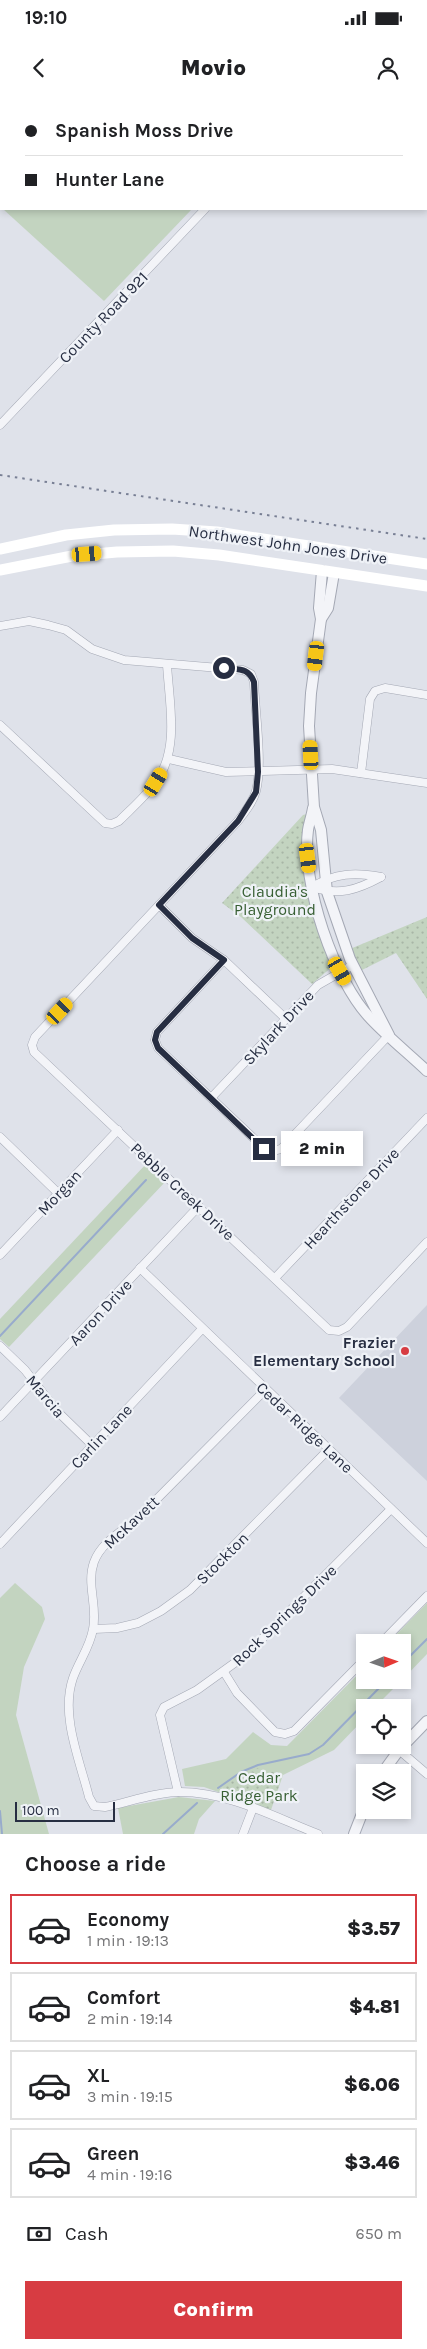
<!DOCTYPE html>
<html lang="en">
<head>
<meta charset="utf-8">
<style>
	body { margin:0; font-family:Karla,sans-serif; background:#f6f6f6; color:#202124; height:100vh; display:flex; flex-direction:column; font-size:19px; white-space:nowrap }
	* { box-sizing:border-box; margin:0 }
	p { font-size:16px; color:#757577 }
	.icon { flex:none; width:28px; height:28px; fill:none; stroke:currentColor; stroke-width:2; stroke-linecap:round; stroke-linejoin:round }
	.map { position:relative; height:1734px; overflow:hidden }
	.side { display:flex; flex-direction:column; background:#fff; flex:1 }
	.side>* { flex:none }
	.banner { position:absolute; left:0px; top:0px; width:428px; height:110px; box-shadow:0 2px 8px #0003; display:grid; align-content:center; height:110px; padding:0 25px; background:#fff }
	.needle { width:32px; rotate:88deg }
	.buttons { position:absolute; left:356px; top:1534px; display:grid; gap:10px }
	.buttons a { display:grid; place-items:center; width:55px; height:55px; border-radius:0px; background:#fff; box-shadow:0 2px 8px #0003; font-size:25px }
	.scale { position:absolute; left:15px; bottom:12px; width:100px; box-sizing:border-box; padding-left:5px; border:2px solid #272e42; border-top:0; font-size:14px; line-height:18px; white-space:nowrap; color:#272e42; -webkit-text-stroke:4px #eff2f7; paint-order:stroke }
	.end { position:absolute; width:22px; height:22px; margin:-11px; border:6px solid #272e42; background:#fff; box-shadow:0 0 0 2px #fff }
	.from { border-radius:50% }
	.bubble { position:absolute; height:35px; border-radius:0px; background:#fff; box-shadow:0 2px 8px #0003; font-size:16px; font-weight:800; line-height:35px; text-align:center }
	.car { position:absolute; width:15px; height:30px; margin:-15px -8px; border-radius:6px; box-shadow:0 0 4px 1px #0007; background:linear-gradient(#f5c518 24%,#345 0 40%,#f5c518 0 76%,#345 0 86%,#f5c518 0) }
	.banner b { display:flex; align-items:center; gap:18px; height:48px; font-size:19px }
	.banner b+b { border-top:1px solid #e0e0e0 }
	.banner i { width:12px; height:12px; background:#202124 }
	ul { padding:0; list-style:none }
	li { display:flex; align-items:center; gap:15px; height:70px; margin:0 10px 8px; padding:0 15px; border:2px solid #e0e0e0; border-radius:0px }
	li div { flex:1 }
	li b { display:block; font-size:19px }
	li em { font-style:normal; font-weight:800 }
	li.selected { border-color:#d73c42 }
	li>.icon { width:45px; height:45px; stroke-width:1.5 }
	h2 { padding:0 25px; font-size:22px; line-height:60px }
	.pay { display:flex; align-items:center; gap:12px; height:55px; padding:0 25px; font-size:19px }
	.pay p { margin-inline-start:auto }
	.primary-button { display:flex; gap:10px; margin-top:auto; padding:10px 25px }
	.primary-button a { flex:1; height:58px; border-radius:0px; background:#d73c42; color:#fff; font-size:20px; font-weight:800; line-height:58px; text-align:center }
	.status { display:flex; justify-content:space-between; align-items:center; height:35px; padding:0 25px; background:#fff; direction:ltr }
	.status svg { height:14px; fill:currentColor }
	header { display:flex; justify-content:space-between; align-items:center; height:65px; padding:0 25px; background:#fff; font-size:22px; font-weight:800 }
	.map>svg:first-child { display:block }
</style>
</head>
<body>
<div class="status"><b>19:10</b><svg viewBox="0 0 49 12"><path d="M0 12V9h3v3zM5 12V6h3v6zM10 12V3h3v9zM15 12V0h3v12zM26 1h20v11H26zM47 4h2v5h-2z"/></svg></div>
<header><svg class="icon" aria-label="back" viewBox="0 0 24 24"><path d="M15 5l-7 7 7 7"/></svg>Movio<svg class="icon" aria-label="person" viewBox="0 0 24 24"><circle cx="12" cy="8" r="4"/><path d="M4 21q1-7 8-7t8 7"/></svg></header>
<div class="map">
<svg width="427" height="1734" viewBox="0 0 427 1734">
	<defs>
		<pattern id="park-dots" width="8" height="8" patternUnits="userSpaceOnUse" patternTransform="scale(1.25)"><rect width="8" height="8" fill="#c3d4c0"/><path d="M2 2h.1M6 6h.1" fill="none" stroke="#a8b6a6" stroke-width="1.8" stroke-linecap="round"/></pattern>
	</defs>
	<rect width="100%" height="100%" fill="#dfe2ea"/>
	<polygon fill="#cdd1dc" points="427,1205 427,1381 339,1298"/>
	<g fill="#c3d4c0">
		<polygon points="0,0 295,0 1,1 1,107"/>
		<polygon points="3,109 192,109 104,201"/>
		<polygon points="147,1063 166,1081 9,1247 0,1239 0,1219"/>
		<polygon points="15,1483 42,1507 45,1519 24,1567 16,1615 49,1734 0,1734 0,1498"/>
		<polygon points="427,1503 427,1554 403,1579 402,1542 389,1542"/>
		<polygon points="365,1567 365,1580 402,1580 375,1607 365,1608 365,1618 334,1650 283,1675 277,1672 223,1687 221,1693 204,1687 185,1686 182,1669 226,1659 253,1632 271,1645 287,1646"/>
		<polygon points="179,1697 215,1701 199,1719 194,1734 123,1734 118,1708"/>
	</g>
	<g fill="url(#park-dots)">
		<polygon points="307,714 305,737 333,866 312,884 241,817 222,803 303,715"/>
		<polygon points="427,817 427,899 396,853 360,871 350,849"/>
		<path d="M260 1668 283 1675 271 1710 221 1693 223 1687C235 1679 245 1669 260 1668Z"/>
	</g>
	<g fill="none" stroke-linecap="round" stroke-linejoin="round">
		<g stroke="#98abcc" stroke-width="2">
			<polyline points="0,1236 146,1080"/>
			<polyline points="402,1564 427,1539"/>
			<polyline points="218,1688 241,1672 258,1665 309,1654 323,1645 387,1580"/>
			<polyline points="0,1711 2,1734"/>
			<polyline points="163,1734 197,1703"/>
		</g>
		<g stroke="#a4a8b4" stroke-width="9">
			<g id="minor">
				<polyline points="405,0 407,1"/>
				<polyline points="309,1 310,0"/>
				<polyline points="426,20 427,20"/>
				<polyline points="0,325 205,109"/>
				<path d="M0 526 29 521 48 525 66 530 92 549 124 560 243 570 251 574 254 582C255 611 263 665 256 691 253 702 245 712 238 721L35 937 32 945 34 952 329 1230 339 1231 347 1227 427 1142"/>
				<path d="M0 625 105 723 112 724 119 721C131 709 146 696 156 682 180 649 169 602 167 564"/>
				<polyline points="169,659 226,672 332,669 427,683"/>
				<polyline points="361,673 370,599 375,591 385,588 427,595"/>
				<path d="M312 787C339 796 357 790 381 777"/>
				<path d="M312 787C335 773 355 772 381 777"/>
				<polyline points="159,805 192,838 224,860 286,919"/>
				<polyline points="224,860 157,932 155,940 158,948 265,1049 272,1051 281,1049 389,935"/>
				<polyline points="211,998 318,885 353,865"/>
				<polyline points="0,1037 58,1093"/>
				<polyline points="0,1155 118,1030"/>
				<polyline points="140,1168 427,1443"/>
				<polyline points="275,1178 427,1018"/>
				<polyline points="0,1246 25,1270 57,1311 92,1345"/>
				<path d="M265 1290C224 1331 183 1373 142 1414 126 1430 102 1440 94 1462 86 1484 98 1506 93 1529 90 1547 79 1561 73 1578 60 1615 80 1661 89 1697L94 1706 105 1707C129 1702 156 1692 180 1692 229 1692 274 1717 318 1734"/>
				<polyline points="0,1317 199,1106"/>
				<polyline points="0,1444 202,1229"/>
				<polyline points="94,1529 117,1528 138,1523 161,1511 190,1490 328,1350"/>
				<polyline points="382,1542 427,1496"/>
				<polyline points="224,1572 237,1593 275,1632 285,1634 294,1631 365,1559"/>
				<polyline points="399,1650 427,1674"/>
				<polyline points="178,1692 160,1615 164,1607 197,1590 247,1554 391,1409"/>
				<polyline points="243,1734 253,1708"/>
			</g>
		</g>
		<g stroke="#a4a8b4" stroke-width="12">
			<g id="tertiary">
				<polyline points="322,471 319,508 321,519 311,593 309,626 314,707 321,730 327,792 350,859 389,935"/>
				<polyline points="321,519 328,508 334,473"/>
				<path d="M313 708C312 715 309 723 308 730 301 783 334 881 371 919 388 937 409 954 427 971"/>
				<polyline points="383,1672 399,1650 427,1621"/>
				<polyline points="354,1734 365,1706"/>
			</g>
		</g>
		<use href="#minor" stroke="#f3f4f8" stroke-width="8"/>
		<use href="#tertiary" stroke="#f3f4f8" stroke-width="10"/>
		<g stroke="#fff" stroke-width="11">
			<polyline points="0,449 66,435 114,430 172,429 217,432 427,464"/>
			<polyline points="0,470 72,456 117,452 173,451 219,455 427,486"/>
		</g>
		<polyline stroke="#787f94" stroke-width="2" stroke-dasharray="2.5 5" stroke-linecap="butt" points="0,375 427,439"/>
	</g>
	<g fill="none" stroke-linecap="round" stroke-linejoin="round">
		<path stroke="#272e42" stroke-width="6" d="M224 568C239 570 248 567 254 582L258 672 256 692 238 721 159 805 192 838 224 860 157 932 155 940 158 948 264 1049"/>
	</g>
	<circle fill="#d73c42" stroke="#eff2f7" stroke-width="2" cx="405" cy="1251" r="5"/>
	<g text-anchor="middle" stroke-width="4.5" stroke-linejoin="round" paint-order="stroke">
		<g font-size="16" fill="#272e42" stroke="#eff2f7">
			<text transform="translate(103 217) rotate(-46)" y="6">County Road 921</text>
			<text transform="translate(288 444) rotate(8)" y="6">Northwest John Jones Drive</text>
			<text transform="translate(278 927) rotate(-47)" y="6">Skylark Drive</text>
			<text transform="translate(183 1091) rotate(43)" y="6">Pebble Creek Drive</text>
			<text transform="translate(59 1092) rotate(-47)" y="6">Morgan</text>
			<text transform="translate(351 1098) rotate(-47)" y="6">Hearthstone Drive</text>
			<text transform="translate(100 1212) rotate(-47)" y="6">Aaron Drive</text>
			<text transform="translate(46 1296) rotate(50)" y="6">Marcia</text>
			<text transform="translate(305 1327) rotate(43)" y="6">Cedar Ridge Lane</text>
			<text transform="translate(101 1336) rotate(-47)" y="6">Carlin Lane</text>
			<text transform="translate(131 1422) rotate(-43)" y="6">McKavett</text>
			<text transform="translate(222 1458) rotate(-45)" y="6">Stockton</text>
			<text transform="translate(284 1515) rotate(-44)" y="6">Rock Springs Drive</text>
		</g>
		<g font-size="16" fill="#375f33" stroke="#eff2f7">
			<text x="275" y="797">Claudia's<tspan x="275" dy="18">Playground</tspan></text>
			<text x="259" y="1683">Cedar<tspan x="259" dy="18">Ridge Park</tspan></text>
		</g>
		<g font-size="16" font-weight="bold" fill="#272e42" stroke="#eff2f7" text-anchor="end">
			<text x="395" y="1248">Frazier<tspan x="395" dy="18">Elementary School</tspan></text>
		</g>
	</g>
</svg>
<div class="buttons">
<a><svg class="needle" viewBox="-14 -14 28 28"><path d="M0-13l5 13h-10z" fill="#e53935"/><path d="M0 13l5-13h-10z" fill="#757577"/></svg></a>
<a><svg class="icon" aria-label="locate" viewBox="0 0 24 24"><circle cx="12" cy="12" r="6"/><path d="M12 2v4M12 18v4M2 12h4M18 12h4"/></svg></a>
<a><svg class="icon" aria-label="layers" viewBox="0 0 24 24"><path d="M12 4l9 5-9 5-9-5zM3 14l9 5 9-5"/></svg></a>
</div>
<div class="scale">100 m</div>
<i class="end from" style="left:224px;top:568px"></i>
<i class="end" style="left:264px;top:1049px"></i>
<div class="bubble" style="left:281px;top:1031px;width:82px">2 min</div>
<i class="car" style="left:87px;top:454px;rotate:86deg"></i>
<i class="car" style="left:316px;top:556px;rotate:187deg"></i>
<i class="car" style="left:311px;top:655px;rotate:357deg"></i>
<i class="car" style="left:156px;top:682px;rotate:31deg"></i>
<i class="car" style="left:308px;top:758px;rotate:173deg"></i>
<i class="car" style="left:340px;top:871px;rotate:150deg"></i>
<i class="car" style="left:60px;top:911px;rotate:43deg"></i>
<div class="banner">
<b><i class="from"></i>Spanish Moss Drive</b>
<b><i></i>Hunter Lane</b>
</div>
</div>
<section class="side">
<h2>Choose a ride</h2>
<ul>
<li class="selected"><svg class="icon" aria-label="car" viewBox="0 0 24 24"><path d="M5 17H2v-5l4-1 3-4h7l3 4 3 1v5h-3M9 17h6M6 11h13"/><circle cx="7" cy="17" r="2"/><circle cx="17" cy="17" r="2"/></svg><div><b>Economy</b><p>1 min · 19:13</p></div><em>$3.57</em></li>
<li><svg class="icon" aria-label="car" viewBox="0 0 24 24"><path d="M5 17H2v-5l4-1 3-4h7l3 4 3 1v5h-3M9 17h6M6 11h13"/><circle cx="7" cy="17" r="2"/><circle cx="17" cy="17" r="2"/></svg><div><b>Comfort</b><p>2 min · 19:14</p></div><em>$4.81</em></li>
<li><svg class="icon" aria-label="car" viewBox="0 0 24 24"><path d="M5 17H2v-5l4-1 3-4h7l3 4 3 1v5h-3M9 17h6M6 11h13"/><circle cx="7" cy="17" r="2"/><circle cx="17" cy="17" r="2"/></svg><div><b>XL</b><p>3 min · 19:15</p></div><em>$6.06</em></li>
<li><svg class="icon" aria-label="car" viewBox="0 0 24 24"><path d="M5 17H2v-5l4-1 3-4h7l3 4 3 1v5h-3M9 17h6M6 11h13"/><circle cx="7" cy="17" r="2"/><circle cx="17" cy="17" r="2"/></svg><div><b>Green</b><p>4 min · 19:16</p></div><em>$3.46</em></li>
</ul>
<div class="pay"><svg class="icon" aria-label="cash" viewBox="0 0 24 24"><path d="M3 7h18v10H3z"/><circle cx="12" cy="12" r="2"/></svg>Cash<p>650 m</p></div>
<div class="primary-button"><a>Confirm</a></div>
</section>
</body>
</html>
